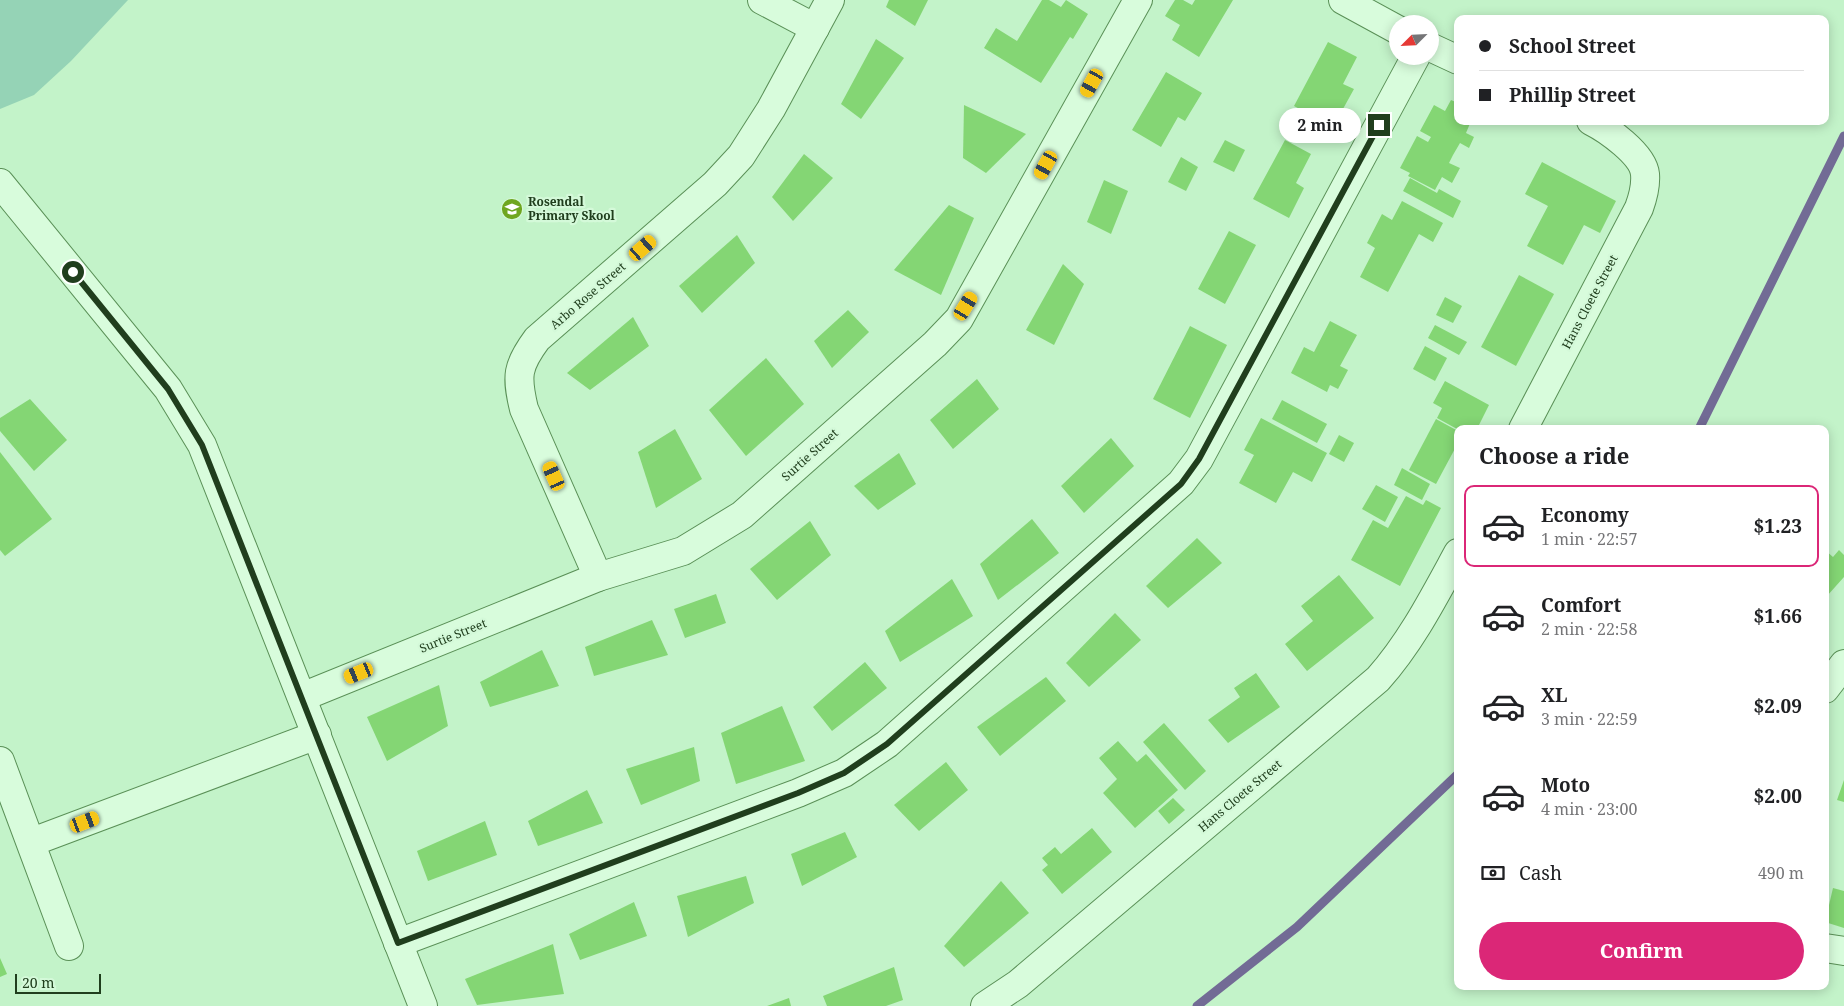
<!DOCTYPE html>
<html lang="en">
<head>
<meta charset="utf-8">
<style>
	body { margin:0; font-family:"Noto Serif",serif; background:#f2f2f2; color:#202124; height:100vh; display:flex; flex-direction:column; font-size:19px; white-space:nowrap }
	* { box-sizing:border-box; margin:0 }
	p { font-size:16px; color:#757577 }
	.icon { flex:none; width:28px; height:28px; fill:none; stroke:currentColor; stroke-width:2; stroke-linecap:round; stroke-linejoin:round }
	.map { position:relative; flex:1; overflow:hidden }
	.drawer { position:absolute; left:1454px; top:425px; width:375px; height:565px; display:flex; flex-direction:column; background:#fff; border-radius:10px; box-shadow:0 2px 12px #0003 }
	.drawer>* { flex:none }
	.banner { position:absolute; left:1454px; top:15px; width:375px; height:110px; border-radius:10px; box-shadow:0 2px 12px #0003; display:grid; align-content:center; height:110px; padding:0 25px; background:#fff }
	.needle { width:32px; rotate:246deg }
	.buttons { position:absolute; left:1389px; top:15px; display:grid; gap:10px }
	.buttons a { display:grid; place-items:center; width:50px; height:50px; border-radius:50%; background:#fff; box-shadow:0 2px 12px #0003; font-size:25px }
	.scale { position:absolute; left:15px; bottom:12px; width:86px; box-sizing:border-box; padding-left:5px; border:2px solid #203e1d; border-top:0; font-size:14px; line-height:18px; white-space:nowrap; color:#203e1d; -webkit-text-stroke:4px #d4f9d9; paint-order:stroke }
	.end { position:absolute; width:22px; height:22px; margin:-11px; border:6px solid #203e1d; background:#fff; box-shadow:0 0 0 2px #fff }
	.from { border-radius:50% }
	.bubble { position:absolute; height:35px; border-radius:18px; background:#fff; box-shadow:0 2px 12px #0003; font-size:16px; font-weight:700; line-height:35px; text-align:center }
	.car { position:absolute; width:15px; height:30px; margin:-15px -8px; border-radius:6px; box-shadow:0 0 4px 1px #0007; background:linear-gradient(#f5c518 24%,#345 0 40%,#f5c518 0 76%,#345 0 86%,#f5c518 0) }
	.banner b { display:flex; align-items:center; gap:18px; height:48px; font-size:19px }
	.banner b+b { border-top:1px solid #e0e0e0 }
	.banner i { width:12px; height:12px; background:#202124 }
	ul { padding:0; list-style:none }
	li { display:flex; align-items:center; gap:15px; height:82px; margin:0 10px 8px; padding:0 15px; border:2px solid transparent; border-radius:10px }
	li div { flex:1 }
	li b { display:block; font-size:19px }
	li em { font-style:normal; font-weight:700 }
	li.selected { border-color:#db2777 }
	li>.icon { width:45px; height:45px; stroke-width:1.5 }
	h2 { padding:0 25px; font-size:22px; line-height:60px }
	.pay { display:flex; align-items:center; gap:12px; height:55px; padding:0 25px; font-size:19px }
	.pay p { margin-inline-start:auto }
	.primary-button { display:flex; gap:10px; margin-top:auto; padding:10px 25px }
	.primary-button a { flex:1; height:58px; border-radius:30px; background:#db2777; color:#fff; font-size:20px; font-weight:700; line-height:58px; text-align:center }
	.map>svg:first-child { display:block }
</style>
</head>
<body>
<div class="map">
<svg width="1844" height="1006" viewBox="0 0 1844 1006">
	<rect width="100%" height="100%" fill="#c3f3c9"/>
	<polygon fill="#95d3b6" points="0,0 128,0 71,61 34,95 0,109"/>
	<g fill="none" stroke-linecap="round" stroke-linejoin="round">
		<g stroke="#726b95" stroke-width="9">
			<polyline points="1699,429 1844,136"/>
			<polyline points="1197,1006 1297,927 1458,774"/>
		</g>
	</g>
	<g fill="#84d674">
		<polygon points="889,0 928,0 915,26 886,7"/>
		<polygon points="1042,0 1049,0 1061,7 1066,0 1088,14 1073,39 1070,37 1041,83 984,48 996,28 1017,41"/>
		<polygon points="1175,0 1183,0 1192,5 1195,0 1233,0 1199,57 1172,40 1180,25 1165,16"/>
		<polygon points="876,39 904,58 861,119 841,104"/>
		<polygon points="1328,42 1357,57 1343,84 1354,89 1333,127 1294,106"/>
		<polygon points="1166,72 1202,93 1185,121 1178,117 1161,147 1132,130"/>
		<polygon points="1451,100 1458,103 1458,121 1471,121 1466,133 1474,137 1469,148 1460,143 1453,155 1449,163 1460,168 1452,183 1442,177 1435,190 1408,176 1410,173 1400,168 1417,136 1428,142 1431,137 1420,131 1434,105 1445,111"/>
		<polygon points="964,105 1026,134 986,173 963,158"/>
		<polygon points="1225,140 1245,150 1234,172 1213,162"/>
		<polygon points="1285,140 1311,154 1296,183 1304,188 1289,218 1253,199"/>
		<polygon points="804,154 833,178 793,221 772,197"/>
		<polygon points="1181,157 1198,167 1186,191 1168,182"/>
		<polygon points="1542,162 1616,201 1600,233 1584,225 1563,265 1527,246 1548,206 1525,194"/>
		<polygon points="1410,178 1437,193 1439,189 1461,201 1453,218 1403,191"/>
		<polygon points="1104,180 1128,191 1111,234 1087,222"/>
		<polygon points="1402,201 1443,223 1433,242 1419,234 1388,292 1360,277 1375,248 1367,243 1382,214 1392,220"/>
		<polygon points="949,205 974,218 941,295 894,270"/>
		<polygon points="1229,231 1256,245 1225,304 1198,289"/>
		<polygon points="737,235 755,263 702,313 679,286"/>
		<polygon points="1063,264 1084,284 1054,345 1026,330"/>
		<polygon points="1519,275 1554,294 1516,366 1481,347"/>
		<polygon points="1445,297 1462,306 1453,323 1436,315"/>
		<polygon points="848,310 869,332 832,368 814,341"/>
		<polygon points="633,317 649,346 590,390 567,373"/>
		<polygon points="1330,321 1357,335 1340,366 1348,370 1338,389 1330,385 1327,392 1291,373 1304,347 1314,352"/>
		<polygon points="1435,325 1467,342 1459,355 1428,338"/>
		<polygon points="1190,326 1227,345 1190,418 1153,399"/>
		<polygon points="1425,346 1447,358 1435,381 1413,369"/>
		<polygon points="766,358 804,404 746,456 709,410"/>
		<polygon points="977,379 999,409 953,449 930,420"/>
		<polygon points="1445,381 1489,405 1477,429 1457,429 1437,418 1442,408 1433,403"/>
		<polygon points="30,399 67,440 34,471 0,431 0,418"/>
		<polygon points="1282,400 1327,424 1317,443 1272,419"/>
		<polygon points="1261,418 1327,453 1312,482 1293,472 1276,503 1239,483 1254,455 1244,450"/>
		<polygon points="1436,419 1458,431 1458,443 1436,484 1409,470"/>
		<polygon points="675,429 702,479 656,508 638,452"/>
		<polygon points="1339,435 1354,443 1344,462 1329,454"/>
		<polygon points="1111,438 1134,466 1084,513 1061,486"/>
		<polygon points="0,452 52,519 5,556 0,550"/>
		<polygon points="899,453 916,484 878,510 854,486"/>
		<polygon points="1402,468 1430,484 1422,500 1394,485"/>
		<polygon points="1376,485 1398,497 1385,522 1362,509"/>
		<polygon points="1406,496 1423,505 1426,500 1441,508 1400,586 1351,560 1373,520 1388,528"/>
		<polygon points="1032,519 1059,553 998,600 980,564"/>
		<polygon points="810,521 831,555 777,600 750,569"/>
		<polygon points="1197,538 1222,563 1168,608 1146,586"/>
		<polygon points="1825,550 1833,557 1839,550 1844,555 1844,577 1827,596 1825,595"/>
		<polygon points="1339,575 1374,618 1307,671 1285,644 1313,621 1301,606"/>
		<polygon points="952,579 973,616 900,662 885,631"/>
		<polygon points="716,594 726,623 685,638 674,609"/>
		<polygon points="1115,613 1141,640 1089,687 1066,663"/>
		<polygon points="652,620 668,655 594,676 585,647"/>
		<polygon points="542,650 559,686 490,707 480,682"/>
		<polygon points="865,662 887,688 832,731 813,707"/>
		<polygon points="1256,673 1280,707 1228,743 1208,720 1240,697 1234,688"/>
		<polygon points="1046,677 1066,701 1000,756 977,727"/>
		<polygon points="439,685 448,726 387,761 367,717"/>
		<polygon points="782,706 805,761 736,784 721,733"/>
		<polygon points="1164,723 1206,771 1185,790 1143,742"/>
		<polygon points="1118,741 1137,762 1146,754 1178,790 1135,828 1103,793 1117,779 1099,758"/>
		<polygon points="694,747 700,781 641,805 626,769"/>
		<polygon points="946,762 968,790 919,831 894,805"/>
		<polygon points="1844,780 1844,802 1837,800"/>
		<polygon points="587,790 603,823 538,846 528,821"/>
		<polygon points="1173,798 1185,810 1169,824 1158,811"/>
		<polygon points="485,821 497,855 428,881 417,851"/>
		<polygon points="1092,828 1112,852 1062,894 1042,870 1048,865 1042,858 1055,847 1061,854"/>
		<polygon points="845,832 857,857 802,886 791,854"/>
		<polygon points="746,876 754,903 688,937 677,896"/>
		<polygon points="1001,881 1029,913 964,967 944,946"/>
		<polygon points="1833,888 1844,891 1844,928 1825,922"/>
		<polygon points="634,902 647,936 580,960 569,934"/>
		<polygon points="553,944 564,994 477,1005 465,979"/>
		<polygon points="0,958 7,974 0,977"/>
		<polygon points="894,967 903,1000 886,1006 827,1006 823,996"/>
		<polygon points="789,998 791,1006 767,1006"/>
	</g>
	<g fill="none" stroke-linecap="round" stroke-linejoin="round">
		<g stroke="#5a9057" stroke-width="30">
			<g id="minor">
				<polyline points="762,0 815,28"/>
				<polyline points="1343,0 1398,30"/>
				<polyline points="1430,47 1458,60"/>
				<polyline points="0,183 168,389 202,445 423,1006"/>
				<path d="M1523 429 1639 208C1643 197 1646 185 1645 174 1643 154 1607 129 1591 121"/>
				<path d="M598 577 524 409C516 376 517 366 537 339L715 184 741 156 771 109 830 0"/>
				<polyline points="1825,689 1844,664"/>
				<polyline points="302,697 598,577 683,551 742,515 935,344 959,319 1138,0"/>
				<polyline points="0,761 69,946"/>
				<polyline points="32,842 317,735"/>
				<polyline points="398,943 798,793 844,773 887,744 1181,483 1199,459 1416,56"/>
				<polyline points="1825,948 1844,951"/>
				<path d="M985 1006 1018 984 1378 679C1411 642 1434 597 1458 553"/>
			</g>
		</g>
		<use href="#minor" stroke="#d8fcdc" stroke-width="28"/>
	</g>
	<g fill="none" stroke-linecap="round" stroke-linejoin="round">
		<polyline stroke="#203e1d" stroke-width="6" points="73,272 168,389 202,445 398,943 798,793 844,773 887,744 1181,484 1199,459 1379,125"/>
	</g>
	<defs>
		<g id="school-disc" transform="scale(1.125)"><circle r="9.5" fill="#6fa620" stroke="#d4f9d9"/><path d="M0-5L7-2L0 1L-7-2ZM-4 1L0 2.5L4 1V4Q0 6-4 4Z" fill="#fff"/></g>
	</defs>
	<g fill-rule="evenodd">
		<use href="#school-disc" x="512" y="209"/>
	</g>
	<g text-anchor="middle" stroke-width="4.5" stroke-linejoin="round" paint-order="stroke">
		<g font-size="12" font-weight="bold" fill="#203e1d" stroke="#d4f9d9" text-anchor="start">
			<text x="528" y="206">Rosendal<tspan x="528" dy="14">Primary Skool</tspan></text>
		</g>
		<g font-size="12" fill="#203e1d" stroke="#d4f9d9">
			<text transform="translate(588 296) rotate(-41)" y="4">Arbo Rose Street</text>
			<text transform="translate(1590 302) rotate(-62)" y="4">Hans Cloete Street</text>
			<text transform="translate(810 455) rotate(-42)" y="4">Surtie Street</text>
			<text transform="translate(453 636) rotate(-22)" y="4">Surtie Street</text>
			<text transform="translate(1240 796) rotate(-40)" y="4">Hans Cloete Street</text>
		</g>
	</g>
</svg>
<div class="buttons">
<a><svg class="needle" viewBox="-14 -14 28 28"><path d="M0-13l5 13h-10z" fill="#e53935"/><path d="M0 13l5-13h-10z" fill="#757577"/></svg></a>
</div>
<div class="scale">20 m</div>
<i class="end from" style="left:73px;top:272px"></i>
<i class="end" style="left:1379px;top:125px"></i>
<div class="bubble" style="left:1279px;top:108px;width:82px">2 min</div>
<i class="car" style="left:1092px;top:83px;rotate:209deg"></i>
<i class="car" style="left:1046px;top:165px;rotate:209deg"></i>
<i class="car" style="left:643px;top:248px;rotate:49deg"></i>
<i class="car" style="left:966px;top:306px;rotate:31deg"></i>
<i class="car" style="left:554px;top:476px;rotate:336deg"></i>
<i class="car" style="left:359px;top:673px;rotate:248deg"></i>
<i class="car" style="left:85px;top:822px;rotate:69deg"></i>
<div class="banner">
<b><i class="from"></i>School Street</b>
<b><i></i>Phillip Street</b>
</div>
<section class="drawer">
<h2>Choose a ride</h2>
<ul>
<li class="selected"><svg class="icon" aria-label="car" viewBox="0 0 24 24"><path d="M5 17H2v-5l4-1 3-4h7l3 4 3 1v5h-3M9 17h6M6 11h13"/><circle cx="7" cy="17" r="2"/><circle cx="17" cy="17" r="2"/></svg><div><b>Economy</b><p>1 min · 22:57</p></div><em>$1.23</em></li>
<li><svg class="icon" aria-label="car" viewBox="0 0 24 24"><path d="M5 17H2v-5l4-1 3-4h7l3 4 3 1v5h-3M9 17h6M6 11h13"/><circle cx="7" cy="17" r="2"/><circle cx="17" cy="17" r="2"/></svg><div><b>Comfort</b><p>2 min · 22:58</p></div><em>$1.66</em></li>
<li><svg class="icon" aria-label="car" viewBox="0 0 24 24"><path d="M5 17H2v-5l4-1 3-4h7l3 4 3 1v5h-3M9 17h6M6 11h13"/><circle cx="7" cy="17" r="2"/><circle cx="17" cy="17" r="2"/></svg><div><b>XL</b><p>3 min · 22:59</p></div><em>$2.09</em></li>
<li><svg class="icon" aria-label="car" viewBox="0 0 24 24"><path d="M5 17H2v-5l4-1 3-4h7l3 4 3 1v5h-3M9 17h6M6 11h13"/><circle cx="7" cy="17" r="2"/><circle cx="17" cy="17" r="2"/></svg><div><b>Moto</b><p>4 min · 23:00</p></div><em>$2.00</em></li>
</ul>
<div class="pay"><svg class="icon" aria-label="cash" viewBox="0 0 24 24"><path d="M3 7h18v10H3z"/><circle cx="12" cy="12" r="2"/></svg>Cash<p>490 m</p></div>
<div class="primary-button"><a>Confirm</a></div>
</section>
</div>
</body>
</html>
